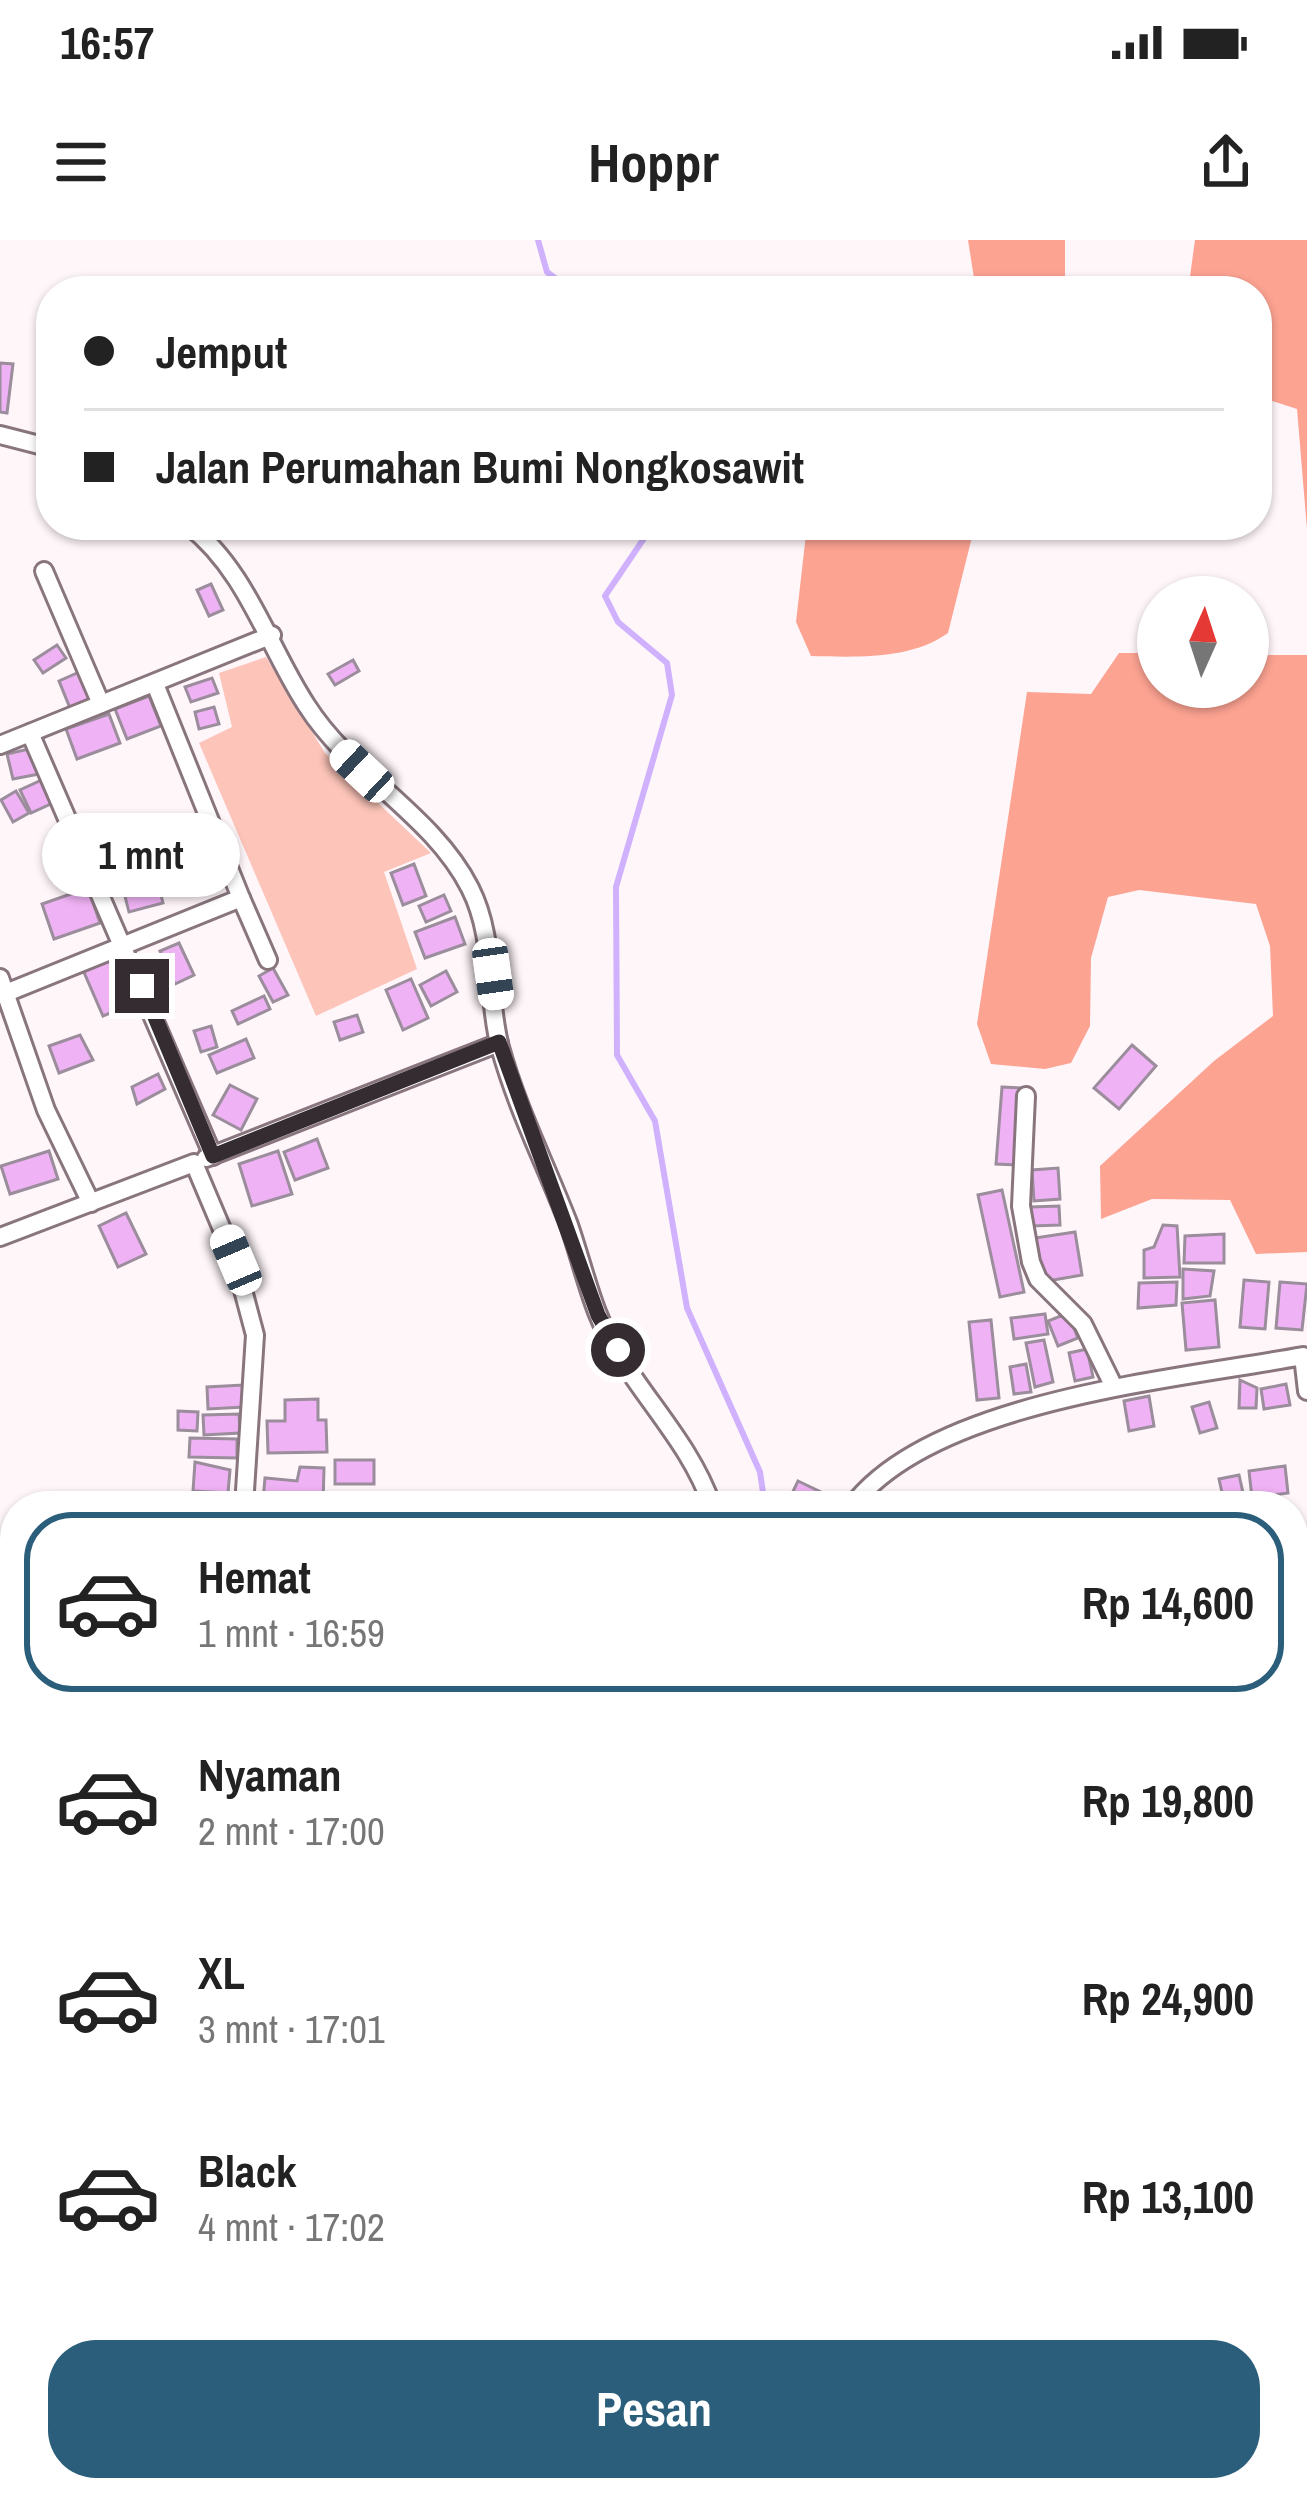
<!DOCTYPE html>
<html lang="id">
<head>
<meta charset="utf-8">
<style>
	body { margin:0; font-family:"Archivo Narrow",sans-serif; background:#f2f2f2; color:#222; height:100vh; display:flex; flex-direction:column; font-size:45px; white-space:nowrap }
	* { box-sizing:border-box; margin:0 }
	p { font-size:39px; color:#767676 }
	.icon { flex:none; width:66px; height:66px; fill:none; stroke:currentColor; stroke-width:2; stroke-linecap:round; stroke-linejoin:round }
	.map { position:relative; flex:1; overflow:hidden }
	.sheet { position:absolute; left:0px; top:1251px; width:1308px; height:1011px; display:flex; flex-direction:column; background:#fff; border-radius:48px 48px 0 0; box-shadow:0 3px 9px #0004 }
	.sheet>* { flex:none }
	.top-card { position:absolute; left:36px; top:36px; width:1236px; height:264px; border-radius:48px; box-shadow:0 3px 9px #0004; display:grid; align-content:center; height:264px; padding:0 48px; background:#fff }
	.needle { width:78px; rotate:3deg }
	.buttons { position:absolute; left:1137px; top:336px; display:grid; gap:24px }
	.buttons a { display:grid; place-items:center; width:132px; height:132px; border-radius:50%; background:#fff; box-shadow:0 3px 9px #0004; font-size:60px }
	.end { position:absolute; width:54px; height:54px; margin:-27px; border:15px solid #342c30; background:#fff; box-shadow:0 0 0 6px #fff }
	.from { border-radius:50% }
	.bubble { position:absolute; height:84px; border-radius:42px; background:#fff; box-shadow:0 3px 9px #0004; font-size:39px; font-weight:700; line-height:84px; text-align:center }
	.car { position:absolute; width:36px; height:72px; margin:-36px -18px; border-radius:15px; box-shadow:0 0 9px 3px #0007; background:linear-gradient(#fff 24%,#345 0 40%,#fff 0 76%,#345 0 86%,#fff 0) }
	.top-card b { display:flex; align-items:center; gap:42px; height:114px; font-size:45px }
	.top-card b+b { border-top:3px solid #e0e0e0 }
	.top-card i { width:30px; height:30px; background:#222 }
	ul { padding:21px 0 0; list-style:none }
	li { display:flex; align-items:center; gap:36px; height:180px; margin:0 24px 18px; padding:0 24px; border:6px solid transparent; border-radius:48px }
	li div { flex:1 }
	li b { display:block; font-size:45px }
	li em { font-style:normal; font-weight:700 }
	li.active { border-color:#2a5e7a }
	li>.icon { width:108px; height:108px; stroke-width:1.5 }
	.primary-button { display:flex; gap:24px; margin-top:auto; padding:24px 48px }
	.primary-button a { flex:1; height:138px; border-radius:48px; background:#2a5e7a; color:#fff; font-size:48px; font-weight:700; line-height:138px; text-align:center }
	.status { display:flex; justify-content:space-between; align-items:center; height:84px; padding:0 60px; background:#fff; direction:ltr }
	.status svg { height:33px; fill:currentColor }
	header { display:flex; justify-content:space-between; align-items:center; height:156px; padding:0 48px; background:#fff; font-size:54px; font-weight:700 }
	.map>svg:first-child { display:block }
</style>
</head>
<body>
<div class="status"><b>16:57</b><svg viewBox="0 0 49 12"><path d="M0 12V9h3v3zM5 12V6h3v6zM10 12V3h3v9zM15 12V0h3v12zM26 1h20v11H26zM47 4h2v5h-2z"/></svg></div>
<header><svg class="icon" aria-label="menu" viewBox="0 0 24 24"><path d="M4 6h16M4 12h16M4 18h16"/></svg>Hoppr<svg class="icon" aria-label="share" viewBox="0 0 24 24"><path d="M12 15V3M7 8l5-5 5 5M5 13v7h14v-7"/></svg></header>
<div class="map">
<svg width="1307" height="2260" viewBox="0 0 1307 2260">
	<rect width="100%" height="100%" fill="#fff6fa"/>
	<polygon fill="#fdc4b9" points="266,417 325,513 431,613 384,632 417,729 316,776 199,503 232,487 219,433"/>
	<g fill="#fda392">
		<polygon points="968,0 1065,0 1065,51 976,51"/>
		<polygon points="1195,0 1307,0 1307,289 1297,169 1257,156 1257,51 1188,51"/>
		<path d="M807 285H975L948 393C911 420 855 417 811 416L796 382Z"/>
		<polygon points="1119,413 1158,413 1158,447 1248,447 1248,415 1307,415 1307,1012 1256,1014 1230,960 1152,959 1101,979 1100,926 1214,821 1273,776 1270,706 1256,664 1139,650 1108,657 1091,718 1090,786 1071,823 1045,829 991,824 977,784 1027,452 1091,454"/>
		<polygon points="1293,1971 1307,1971 1307,2117 1293,2070"/>
	</g>
	<g fill="none" stroke-linecap="round" stroke-linejoin="round">
		<g stroke="#cfb1fe" stroke-width="6">
			<polyline points="538,0 547,32 572,51"/>
			<polyline points="653,285 605,356 618,382 667,423 672,455 616,647 617,815 655,881 687,1068 760,1232 765,1266"/>
			<polyline points="432,2260 437,2247"/>
		</g>
	</g>
	<g fill="#efb2f4" stroke="#9b8d9c" stroke-width="3">
		<polygon points="0,123 13,124 7,173 0,172"/>
		<polygon points="211,344 223,370 209,376 197,350"/>
		<polygon points="57,405 66,418 43,433 34,420"/>
		<polygon points="353,420 359,431 335,445 328,434"/>
		<polygon points="84,430 96,457 70,468 59,441"/>
		<polygon points="212,438 218,453 191,462 185,447"/>
		<polygon points="149,456 161,486 127,499 115,469"/>
		<polygon points="214,467 219,484 199,489 195,472"/>
		<polygon points="109,474 120,503 77,519 66,489"/>
		<polygon points="33,508 39,534 13,539 7,514"/>
		<polygon points="46,538 57,561 31,573 20,550"/>
		<polygon points="16,551 29,573 13,582 1,560"/>
		<polygon points="205,597 210,612 177,624 171,607"/>
		<polygon points="78,618 85,640 62,648 55,626"/>
		<polygon points="153,624 163,663 129,672 119,633"/>
		<polygon points="414,624 426,656 403,665 391,633"/>
		<polygon points="88,648 100,683 54,699 42,664"/>
		<polygon points="444,655 451,671 426,682 419,666"/>
		<polygon points="455,677 465,704 425,718 415,692"/>
		<polygon points="179,703 194,735 175,744 160,711"/>
		<polygon points="112,717 132,764 103,776 83,730"/>
		<polygon points="273,728 288,755 273,762 259,736"/>
		<polygon points="446,731 457,752 431,766 420,745"/>
		<polygon points="411,739 428,778 403,790 386,750"/>
		<polygon points="264,756 270,769 238,784 232,771"/>
		<polygon points="357,775 363,792 340,800 334,782"/>
		<polygon points="211,786 217,807 201,812 194,791"/>
		<polygon points="80,795 93,820 59,833 49,806"/>
		<polygon points="246,799 254,818 217,833 209,815"/>
		<polygon points="1132,805 1156,826 1119,869 1094,848"/>
		<polygon points="158,834 165,849 137,864 132,847"/>
		<polygon points="230,845 257,859 241,890 213,875"/>
		<polygon points="1002,847 1023,848 1017,925 996,924"/>
		<polygon points="317,899 328,928 295,940 284,912"/>
		<polygon points="49,911 58,939 10,954 1,926"/>
		<polygon points="278,911 292,954 252,966 239,924"/>
		<polygon points="1058,928 1060,959 1034,961 1032,930"/>
		<polygon points="1002,950 1024,1052 1000,1057 978,955"/>
		<polygon points="1059,966 1060,985 1031,986 1031,967"/>
		<polygon points="126,973 146,1014 118,1027 99,986"/>
		<polygon points="1163,985 1177,986 1180,1037 1144,1038 1144,1010 1154,1007"/>
		<polygon points="1075,992 1082,1035 1042,1042 1035,998"/>
		<polygon points="1224,994 1224,1023 1184,1023 1185,996"/>
		<polygon points="1183,1029 1214,1031 1210,1056 1183,1059"/>
		<polygon points="1244,1040 1269,1042 1265,1089 1240,1087"/>
		<polygon points="1177,1042 1176,1065 1138,1068 1139,1043"/>
		<polygon points="1280,1042 1307,1044 1302,1090 1276,1088"/>
		<polygon points="1215,1060 1219,1107 1186,1110 1182,1063"/>
		<polygon points="1068,1073 1078,1098 1058,1106 1048,1081"/>
		<polygon points="1045,1074 1048,1094 1014,1099 1011,1078"/>
		<polygon points="991,1080 999,1158 977,1160 969,1082"/>
		<polygon points="1044,1100 1053,1142 1035,1147 1026,1103"/>
		<polygon points="1087,1109 1093,1137 1075,1141 1069,1113"/>
		<polygon points="1026,1124 1031,1152 1014,1154 1010,1127"/>
		<polygon points="1240,1140 1257,1148 1256,1168 1239,1168"/>
		<polygon points="1286,1144 1290,1165 1264,1169 1261,1149"/>
		<polygon points="243,1145 244,1167 208,1169 207,1147"/>
		<polygon points="1149,1156 1154,1186 1129,1191 1124,1161"/>
		<polygon points="318,1159 318,1180 326,1180 327,1212 268,1213 267,1181 285,1181 285,1160"/>
		<polygon points="1209,1162 1217,1188 1200,1193 1192,1167"/>
		<polygon points="178,1171 198,1172 197,1191 178,1190"/>
		<polygon points="239,1174 240,1193 204,1195 203,1175"/>
		<polygon points="190,1198 237,1199 237,1218 189,1217"/>
		<rect x="335" y="1220" width="39" height="24"/>
		<polygon points="195,1222 230,1230 228,1253 193,1251"/>
		<polygon points="1285,1226 1288,1253 1252,1258 1249,1231"/>
		<polygon points="300,1227 324,1228 323,1265 263,1261 265,1238 297,1241"/>
		<polygon points="1239,1235 1246,1266 1225,1266 1219,1239"/>
		<polygon points="798,1241 825,1254 819,1266 786,1266"/>
		<polygon points="1293,1382 1304,1383 1298,1442 1293,1442"/>
		<polygon points="0,1639 15,1642 7,1675 0,1674"/>
		<polygon points="0,1712 15,1713 15,1746 0,1746"/>
		<polygon points="1293,1743 1305,1744 1303,1785 1293,1784"/>
		<rect x="0" y="1766" width="10" height="44"/>
		<polygon points="0,1950 13,1951 8,1994 0,1993"/>
		<polygon points="15,2239 15,2247 54,2249 51,2260 9,2260"/>
		<polygon points="111,2247 149,2247 146,2260 110,2254"/>
		<polygon points="731,2247 777,2247 776,2260 730,2260"/>
		<polygon points="1004,2247 1045,2247 1043,2260 1002,2255"/>
	</g>
	<g fill="none" stroke-linecap="round" stroke-linejoin="round">
		<g stroke="#88757e" stroke-width="22">
			<g id="street">
				<polyline points="0,195 51,208"/>
				<path d="M188 285C247 330 268 407 307 466 351 535 433 575 470 648 496 699 486 755 500 807 517 869 546 925 569 985 579 1014 586 1043 597 1072 625 1143 687 1193 712 1266"/>
				<polyline points="44,331 101,464"/>
				<polyline points="30,493 213,916"/>
				<polyline points="0,505 272,395"/>
				<polyline points="241,658 268,720"/>
				<polyline points="0,738 46,870 91,963"/>
				<polyline points="6,753 241,658 155,444"/>
				<polyline points="1026,856 1021,966 1031,1022 1038,1039 1083,1084 1114,1147"/>
				<polyline points="206,918 499,803"/>
				<polyline points="0,997 194,923 235,1020 255,1095 244,1266"/>
				<path d="M852 1266C932 1160 1179 1139 1303 1116L1307 1151"/>
				<polyline points="1293,1511 1307,1453"/>
				<polyline points="0,1552 15,1540"/>
				<polyline points="0,1700 15,1699"/>
				<polyline points="0,1820 15,1819"/>
				<polyline points="0,2028 15,2031"/>
				<polyline points="1293,2129 1307,2162"/>
				<polyline points="0,2145 15,2149"/>
				<polyline points="208,2247 229,2260"/>
				<polyline points="1221,2247 1248,2251"/>
				<polyline points="85,2260 87,2247"/>
				<polyline points="805,2260 816,2247"/>
				<polyline points="975,2260 975,2247"/>
			</g>
		</g>
		<use href="#street" stroke="#fff" stroke-width="16"/>
	</g>
	<g fill="none" stroke-linecap="round" stroke-linejoin="round">
		<polyline stroke="#342c30" stroke-width="15" points="142,746 213,916 499,802 598,1075 618,1110"/>
	</g>
</svg>
<div class="buttons">
<a><svg class="needle" viewBox="-14 -14 28 28"><path d="M0-13l5 13h-10z" fill="#e53935"/><path d="M0 13l5-13h-10z" fill="#767676"/></svg></a>
</div>
<i class="end from" style="left:618px;top:1110px"></i>
<i class="end" style="left:142px;top:746px"></i>
<div class="bubble" style="left:42px;top:573px;width:198px">1 mnt</div>
<i class="car" style="left:362px;top:531px;rotate:313deg"></i>
<i class="car" style="left:493px;top:734px;rotate:172deg"></i>
<i class="car" style="left:236px;top:1020px;rotate:337deg"></i>
<div class="top-card">
<b><i class="from"></i>Jemput</b>
<b><i></i>Jalan Perumahan Bumi Nongkosawit</b>
</div>
<section class="sheet">
<ul>
<li class="active"><svg class="icon" aria-label="car" viewBox="0 0 24 24"><path d="M5 17H2v-5l4-1 3-4h7l3 4 3 1v5h-3M9 17h6M6 11h13"/><circle cx="7" cy="17" r="2"/><circle cx="17" cy="17" r="2"/></svg><div><b>Hemat</b><p>1 mnt · 16:59</p></div><em>Rp 14,600</em></li>
<li><svg class="icon" aria-label="car" viewBox="0 0 24 24"><path d="M5 17H2v-5l4-1 3-4h7l3 4 3 1v5h-3M9 17h6M6 11h13"/><circle cx="7" cy="17" r="2"/><circle cx="17" cy="17" r="2"/></svg><div><b>Nyaman</b><p>2 mnt · 17:00</p></div><em>Rp 19,800</em></li>
<li><svg class="icon" aria-label="car" viewBox="0 0 24 24"><path d="M5 17H2v-5l4-1 3-4h7l3 4 3 1v5h-3M9 17h6M6 11h13"/><circle cx="7" cy="17" r="2"/><circle cx="17" cy="17" r="2"/></svg><div><b>XL</b><p>3 mnt · 17:01</p></div><em>Rp 24,900</em></li>
<li><svg class="icon" aria-label="car" viewBox="0 0 24 24"><path d="M5 17H2v-5l4-1 3-4h7l3 4 3 1v5h-3M9 17h6M6 11h13"/><circle cx="7" cy="17" r="2"/><circle cx="17" cy="17" r="2"/></svg><div><b>Black</b><p>4 mnt · 17:02</p></div><em>Rp 13,100</em></li>
</ul>
<div class="primary-button"><a>Pesan</a></div>
</section>
</div>
</body>
</html>
